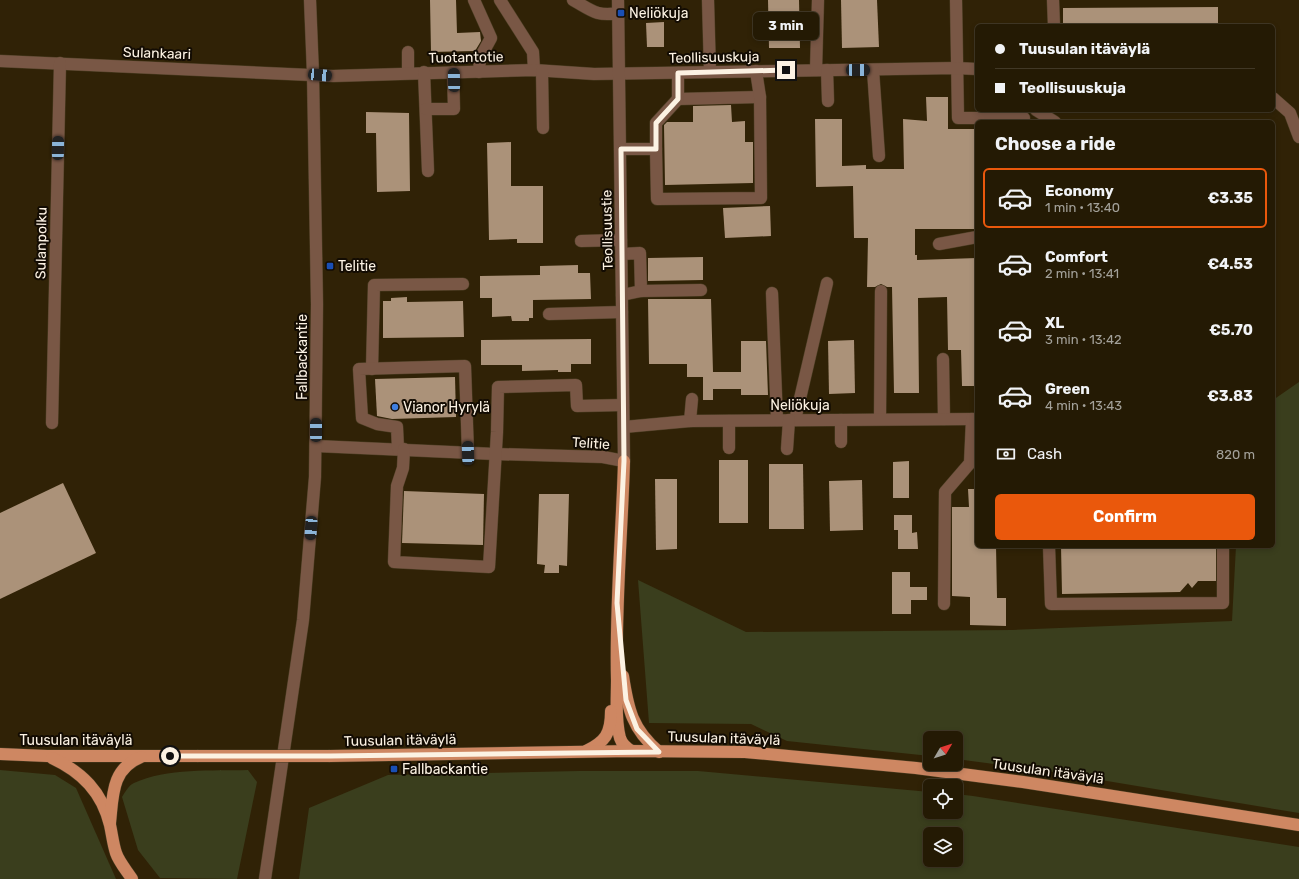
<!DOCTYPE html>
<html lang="en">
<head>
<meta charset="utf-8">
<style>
	body { margin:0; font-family:Rubik,sans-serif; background:#302713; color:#f1f3f6; height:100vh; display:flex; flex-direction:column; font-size:15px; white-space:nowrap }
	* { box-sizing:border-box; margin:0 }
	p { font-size:13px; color:#a3a19a }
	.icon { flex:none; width:22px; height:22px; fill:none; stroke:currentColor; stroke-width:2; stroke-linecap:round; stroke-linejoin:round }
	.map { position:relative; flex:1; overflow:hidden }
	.details { position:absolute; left:975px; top:120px; width:300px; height:428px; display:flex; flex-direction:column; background:#241a04; border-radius:6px; box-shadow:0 2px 6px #0003,0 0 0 1px #413826 }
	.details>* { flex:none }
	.hud { position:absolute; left:975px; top:24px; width:300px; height:88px; border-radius:6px; box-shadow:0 2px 6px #0003,0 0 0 1px #413826; display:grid; align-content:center; height:88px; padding:0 20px; background:#241a04 }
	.needle { width:26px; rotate:51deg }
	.buttons { position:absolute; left:923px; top:731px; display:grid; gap:8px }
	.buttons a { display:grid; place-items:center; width:40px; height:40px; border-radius:6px; background:#241a04; box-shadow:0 2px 6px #0003,0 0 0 1px #413826; font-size:20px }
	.end { position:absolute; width:18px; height:18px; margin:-9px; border:5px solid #fcf2e3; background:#111; box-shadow:0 0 0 2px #111 }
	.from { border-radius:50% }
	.bubble { position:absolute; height:28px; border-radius:6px; background:#241a04; box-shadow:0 2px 6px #0003,0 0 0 1px #413826; font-size:13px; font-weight:700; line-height:28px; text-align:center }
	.car { position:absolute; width:12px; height:24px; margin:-12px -6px; border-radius:5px; box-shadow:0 0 3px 1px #0007; background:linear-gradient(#222 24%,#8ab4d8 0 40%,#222 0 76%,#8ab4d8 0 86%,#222 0) }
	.hud b { display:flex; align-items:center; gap:14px; height:38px; font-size:15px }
	.hud b+b { border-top:1px solid #413826 }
	.hud i { width:10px; height:10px; background:#f1f3f6 }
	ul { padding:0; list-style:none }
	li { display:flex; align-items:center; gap:12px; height:60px; margin:0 8px 6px; padding:0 12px; border:2px solid transparent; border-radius:6px }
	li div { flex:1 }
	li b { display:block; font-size:15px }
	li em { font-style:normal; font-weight:700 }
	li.active { border-color:#ea580c }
	li>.icon { width:36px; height:36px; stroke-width:1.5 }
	h2 { padding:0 20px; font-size:18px; line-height:48px }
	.pay { display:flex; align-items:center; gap:10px; height:44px; padding:0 20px; font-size:15px }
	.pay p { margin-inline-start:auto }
	.cta { display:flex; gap:8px; margin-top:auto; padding:8px 20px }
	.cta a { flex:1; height:46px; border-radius:6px; background:#ea580c; color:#fff; font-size:16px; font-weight:700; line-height:46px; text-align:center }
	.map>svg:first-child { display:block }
</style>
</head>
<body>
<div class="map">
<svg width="1299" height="879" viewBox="0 0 1299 879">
	<rect width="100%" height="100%" fill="#302206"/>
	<g fill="#3a3e1d" fill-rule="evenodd">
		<polygon points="1299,382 1299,813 1047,771 956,759 956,738 930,738 930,756 787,741 751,724 649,723 638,580 746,632 1012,630 1232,621 1236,546 1273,546 1273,400"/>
		<polygon points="0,770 55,775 76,788 116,879 0,879"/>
		<path d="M248 770 257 782 237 879 160 878 138 850 122 797C125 792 129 785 134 783 166 768 213 771 248 770Z"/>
		<path d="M579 771H698L930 792V812H956V794L973 796 1299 847V879H299L309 808 388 775ZM930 834H956V860H930Z"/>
	</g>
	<g fill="#ab9279">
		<polygon points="430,0 456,0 457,33 480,32 481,41 475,51 431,52"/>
		<polygon points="768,0 799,0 800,48 769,48"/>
		<polygon points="841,0 877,0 879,47 842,48"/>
		<polygon points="1218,7 1218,26 1063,26 1063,8"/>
		<polygon points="664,22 664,47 647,47 646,23"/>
		<polygon points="926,97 948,97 948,129 977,129 977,229 915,229 915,255 917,255 917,260 977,258 977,386 962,386 961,350 948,350 947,297 918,298 919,393 894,393 892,287 887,287 881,284 875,287 867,287 868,238 854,238 853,186 816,187 815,119 842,119 842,166 866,165 866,169 904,169 903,119 927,121"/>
		<polygon points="731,105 732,122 745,121 745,142 753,142 753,183 665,185 664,125 667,122 693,122 693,106"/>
		<polygon points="366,112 409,113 410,191 377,192 376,133 366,133"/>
		<polygon points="511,142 511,186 543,186 543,243 517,243 517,239 489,240 487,143"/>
		<polygon points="770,206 771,236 725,238 723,208"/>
		<polygon points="703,257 703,280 648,281 648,258"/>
		<polygon points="578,265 578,273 590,273 591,299 533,300 533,318 529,318 529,321 512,321 511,316 492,317 492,298 480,298 480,276 540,275 540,266"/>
		<polygon points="407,297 407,302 463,301 464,337 383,338 383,301 391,301 391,298"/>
		<polygon points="648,299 711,299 713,372 741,372 741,341 766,341 768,395 741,395 741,389 713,389 713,400 703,400 703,377 687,377 687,364 649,364"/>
		<polygon points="591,339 591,364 571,364 571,372 558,372 558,370 522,371 522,365 481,365 481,340"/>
		<polygon points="854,340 855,393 829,394 828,341"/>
		<polygon points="455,377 456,417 392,419 377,416 375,379"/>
		<rect x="719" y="460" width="29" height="63"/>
		<polygon points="909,461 909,498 893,498 893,462"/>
		<polygon points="769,464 803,464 804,529 769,529"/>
		<polygon points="655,479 677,479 677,549 656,550"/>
		<polygon points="862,480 863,530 830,531 829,481"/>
		<polygon points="63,483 96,553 0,599 0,513"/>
		<polygon points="968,489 977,489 977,546 996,546 997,598 1006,598 1006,626 970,625 970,597 952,596 952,507 969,507"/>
		<polygon points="404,491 484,494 483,545 402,543"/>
		<polygon points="539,494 569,494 567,566 559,565 559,573 544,573 545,565 537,564"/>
		<polygon points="894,515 912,515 912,533 917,532 918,549 898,549 898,530 894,530"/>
		<polygon points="1061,546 1216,546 1216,581 1198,581 1192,588 1188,583 1180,592 1062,594"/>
		<polygon points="892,572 910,572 910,587 927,587 927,600 911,600 911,614 892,614"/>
	</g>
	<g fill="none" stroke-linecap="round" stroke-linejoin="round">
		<g stroke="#4d3f25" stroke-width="13">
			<g id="minor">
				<polyline points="474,0 491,38 480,58 479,72"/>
				<polyline points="500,0 533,52 534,70"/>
				<path d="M573 0C591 10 597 17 618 13"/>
				<polyline points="708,0 710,72"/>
				<polyline points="956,0 958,118 1024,118"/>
				<polyline points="1053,0 1054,26"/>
				<polyline points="408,52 408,73"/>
				<polyline points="0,61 333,76 534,70 594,74 956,68 977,69"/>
				<polyline points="816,70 818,0"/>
				<polyline points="827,70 828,101"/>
				<polyline points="873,70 879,156"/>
				<polyline points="542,71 543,128"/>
				<polyline points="424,72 428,171"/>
				<polyline points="678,73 678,99 760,97"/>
				<polyline points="1273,98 1290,113 1299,137"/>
				<polyline points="426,109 454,109 453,72"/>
				<polyline points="1036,110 1055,122"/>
				<polyline points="621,149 656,149 656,123 678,99"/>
				<polyline points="656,149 657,199 761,198 760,97 756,71"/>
				<polyline points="581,241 621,240"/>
				<polyline points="939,244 977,237"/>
				<polyline points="622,254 640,253 641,291"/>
				<polyline points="772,293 777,420"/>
				<polyline points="622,295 641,291 701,290"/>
				<polyline points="549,314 622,312"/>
				<polyline points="943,359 944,419"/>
				<polyline points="372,369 374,285 463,284"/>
				<polyline points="880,419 881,291"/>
				<polyline points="795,420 827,283"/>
				<polyline points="841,420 841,442"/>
				<polyline points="690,421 692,399"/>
				<polyline points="729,421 729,448"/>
				<polyline points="52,423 60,63"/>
				<polyline points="624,427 690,421 977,419"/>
				<polyline points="316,446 495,454 603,457 624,461 618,0"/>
				<polyline points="398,449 397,427 377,424 362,418 359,369 465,366 468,453"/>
				<polyline points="404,449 403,468 397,486 394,562 489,567 497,432 498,387 576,385 577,406 623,405"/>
				<polyline points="787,449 789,420"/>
				<polyline points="1049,546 1051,604 1223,603 1223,546"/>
				<polyline points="944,604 945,492 970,463 972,419"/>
				<polyline points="265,879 303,620 315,477 317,304 313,74 310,0"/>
			</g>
		</g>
		<g stroke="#4d3f25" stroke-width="13">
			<g id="major">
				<path d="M624 461C622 534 615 607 617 680 617 698 615 720 620 738 622 744 626 748 632 751"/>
				<path d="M623 676C628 709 632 729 659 752"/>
				<path d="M586 751C605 742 611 734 611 711"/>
				<polyline points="0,754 47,756 197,756"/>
				<polyline points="330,756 632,751 745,752 916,768 1023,782 1299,825"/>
				<path d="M52 758C82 772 102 792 110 825 112 834 113 844 116 853 119 862 127 871 132 879"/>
				<path d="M110 823C113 796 111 769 141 757"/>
			</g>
		</g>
		<use href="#minor" stroke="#795745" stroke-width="12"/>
		<use href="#major" stroke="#ce8762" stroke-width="12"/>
		<g stroke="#4d3f25" stroke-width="13" stroke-linecap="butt">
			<polyline id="major-bridge" points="197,756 330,756"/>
		</g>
		<use href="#major-bridge" stroke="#ce8762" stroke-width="12"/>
	</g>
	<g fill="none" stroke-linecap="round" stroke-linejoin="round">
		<polyline stroke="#fcf2e3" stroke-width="5" points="170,756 330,756 659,752 637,729 626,700 617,603 624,461 621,149 656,149 656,123 678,99 678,73 786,70"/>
	</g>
	<g fill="#1a4fb4" stroke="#130c03" stroke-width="1.5">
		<rect x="617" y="9" width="8" height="8" rx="2"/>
		<rect x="326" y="262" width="8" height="8" rx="2"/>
		<rect x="390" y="765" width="8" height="8" rx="2"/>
	</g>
	<circle fill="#3f7fe0" stroke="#130c03" stroke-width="1.5" cx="395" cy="407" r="4"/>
	<g text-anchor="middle" stroke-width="4" stroke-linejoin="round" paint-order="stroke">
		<g font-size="14" fill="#fcf2e3" stroke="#130c03" text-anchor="start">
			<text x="629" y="18">Neliökuja</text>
			<text x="338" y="271">Telitie</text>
			<text x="403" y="412">Vianor Hyrylä</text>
			<text x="402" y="774">Fallbackantie</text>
		</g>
		<g font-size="14" fill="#fcf2e3" stroke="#130c03">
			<text transform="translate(157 53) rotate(2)" y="5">Sulankaari</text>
			<text transform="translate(466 57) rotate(-1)" y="5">Tuotantotie</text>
			<text transform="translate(714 57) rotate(-1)" y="5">Teollisuuskuja</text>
			<text transform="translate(607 230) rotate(-91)" y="5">Teollisuustie</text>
			<text transform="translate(41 243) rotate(-89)" y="5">Sulanpolku</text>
			<text transform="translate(302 357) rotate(-90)" y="5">Fallbackantie</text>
			<text x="800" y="410">Neliökuja</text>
			<text transform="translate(591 443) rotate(4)" y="5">Telitie</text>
			<text transform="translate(724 738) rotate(2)" y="5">Tuusulan itäväylä</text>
			<text x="76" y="745">Tuusulan itäväylä</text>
			<text transform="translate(400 740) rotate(-1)" y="5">Tuusulan itäväylä</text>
			<text transform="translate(1048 771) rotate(8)" y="5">Tuusulan itäväylä</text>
		</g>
	</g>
</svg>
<div class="buttons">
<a><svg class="needle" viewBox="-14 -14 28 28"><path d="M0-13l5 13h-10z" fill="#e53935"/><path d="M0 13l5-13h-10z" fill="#a3a19a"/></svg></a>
<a><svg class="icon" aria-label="locate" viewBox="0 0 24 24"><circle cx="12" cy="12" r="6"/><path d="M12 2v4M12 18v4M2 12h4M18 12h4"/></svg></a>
<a><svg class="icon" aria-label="layers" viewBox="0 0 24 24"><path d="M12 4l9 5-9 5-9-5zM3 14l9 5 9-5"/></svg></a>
</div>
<i class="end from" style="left:170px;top:756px"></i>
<i class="end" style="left:786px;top:70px"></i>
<div class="bubble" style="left:753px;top:12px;width:66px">3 min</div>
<i class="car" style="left:858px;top:70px;rotate:90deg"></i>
<i class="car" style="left:320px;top:75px;rotate:95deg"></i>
<i class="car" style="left:454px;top:80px;rotate:359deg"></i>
<i class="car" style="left:58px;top:148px;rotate:1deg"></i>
<i class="car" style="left:316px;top:430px;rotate:0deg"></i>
<i class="car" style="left:468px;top:453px;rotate:358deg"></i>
<i class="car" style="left:311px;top:528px;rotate:184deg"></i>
<div class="hud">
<b><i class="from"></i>Tuusulan itäväylä</b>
<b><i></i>Teollisuuskuja</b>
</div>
<section class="details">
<h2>Choose a ride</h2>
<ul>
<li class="active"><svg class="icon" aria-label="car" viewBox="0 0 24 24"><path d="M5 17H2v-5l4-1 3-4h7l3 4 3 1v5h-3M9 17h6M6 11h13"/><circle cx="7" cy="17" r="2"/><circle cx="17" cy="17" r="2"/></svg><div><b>Economy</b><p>1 min · 13:40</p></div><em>€3.35</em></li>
<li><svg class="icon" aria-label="car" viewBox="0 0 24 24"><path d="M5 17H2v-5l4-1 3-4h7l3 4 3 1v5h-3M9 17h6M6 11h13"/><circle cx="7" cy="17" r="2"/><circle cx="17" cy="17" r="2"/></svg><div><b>Comfort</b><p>2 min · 13:41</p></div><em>€4.53</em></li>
<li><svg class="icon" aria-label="car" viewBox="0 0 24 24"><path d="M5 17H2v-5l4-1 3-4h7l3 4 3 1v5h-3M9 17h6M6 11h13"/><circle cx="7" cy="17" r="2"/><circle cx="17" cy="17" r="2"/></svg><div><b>XL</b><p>3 min · 13:42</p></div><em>€5.70</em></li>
<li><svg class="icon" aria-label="car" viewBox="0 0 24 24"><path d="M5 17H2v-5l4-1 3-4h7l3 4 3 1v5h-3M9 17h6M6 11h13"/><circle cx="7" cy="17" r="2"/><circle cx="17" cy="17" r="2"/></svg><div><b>Green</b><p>4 min · 13:43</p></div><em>€3.83</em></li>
</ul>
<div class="pay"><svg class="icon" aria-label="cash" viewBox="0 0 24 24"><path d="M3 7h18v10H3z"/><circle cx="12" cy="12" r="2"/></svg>Cash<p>820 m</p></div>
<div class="cta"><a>Confirm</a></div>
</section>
</div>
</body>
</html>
